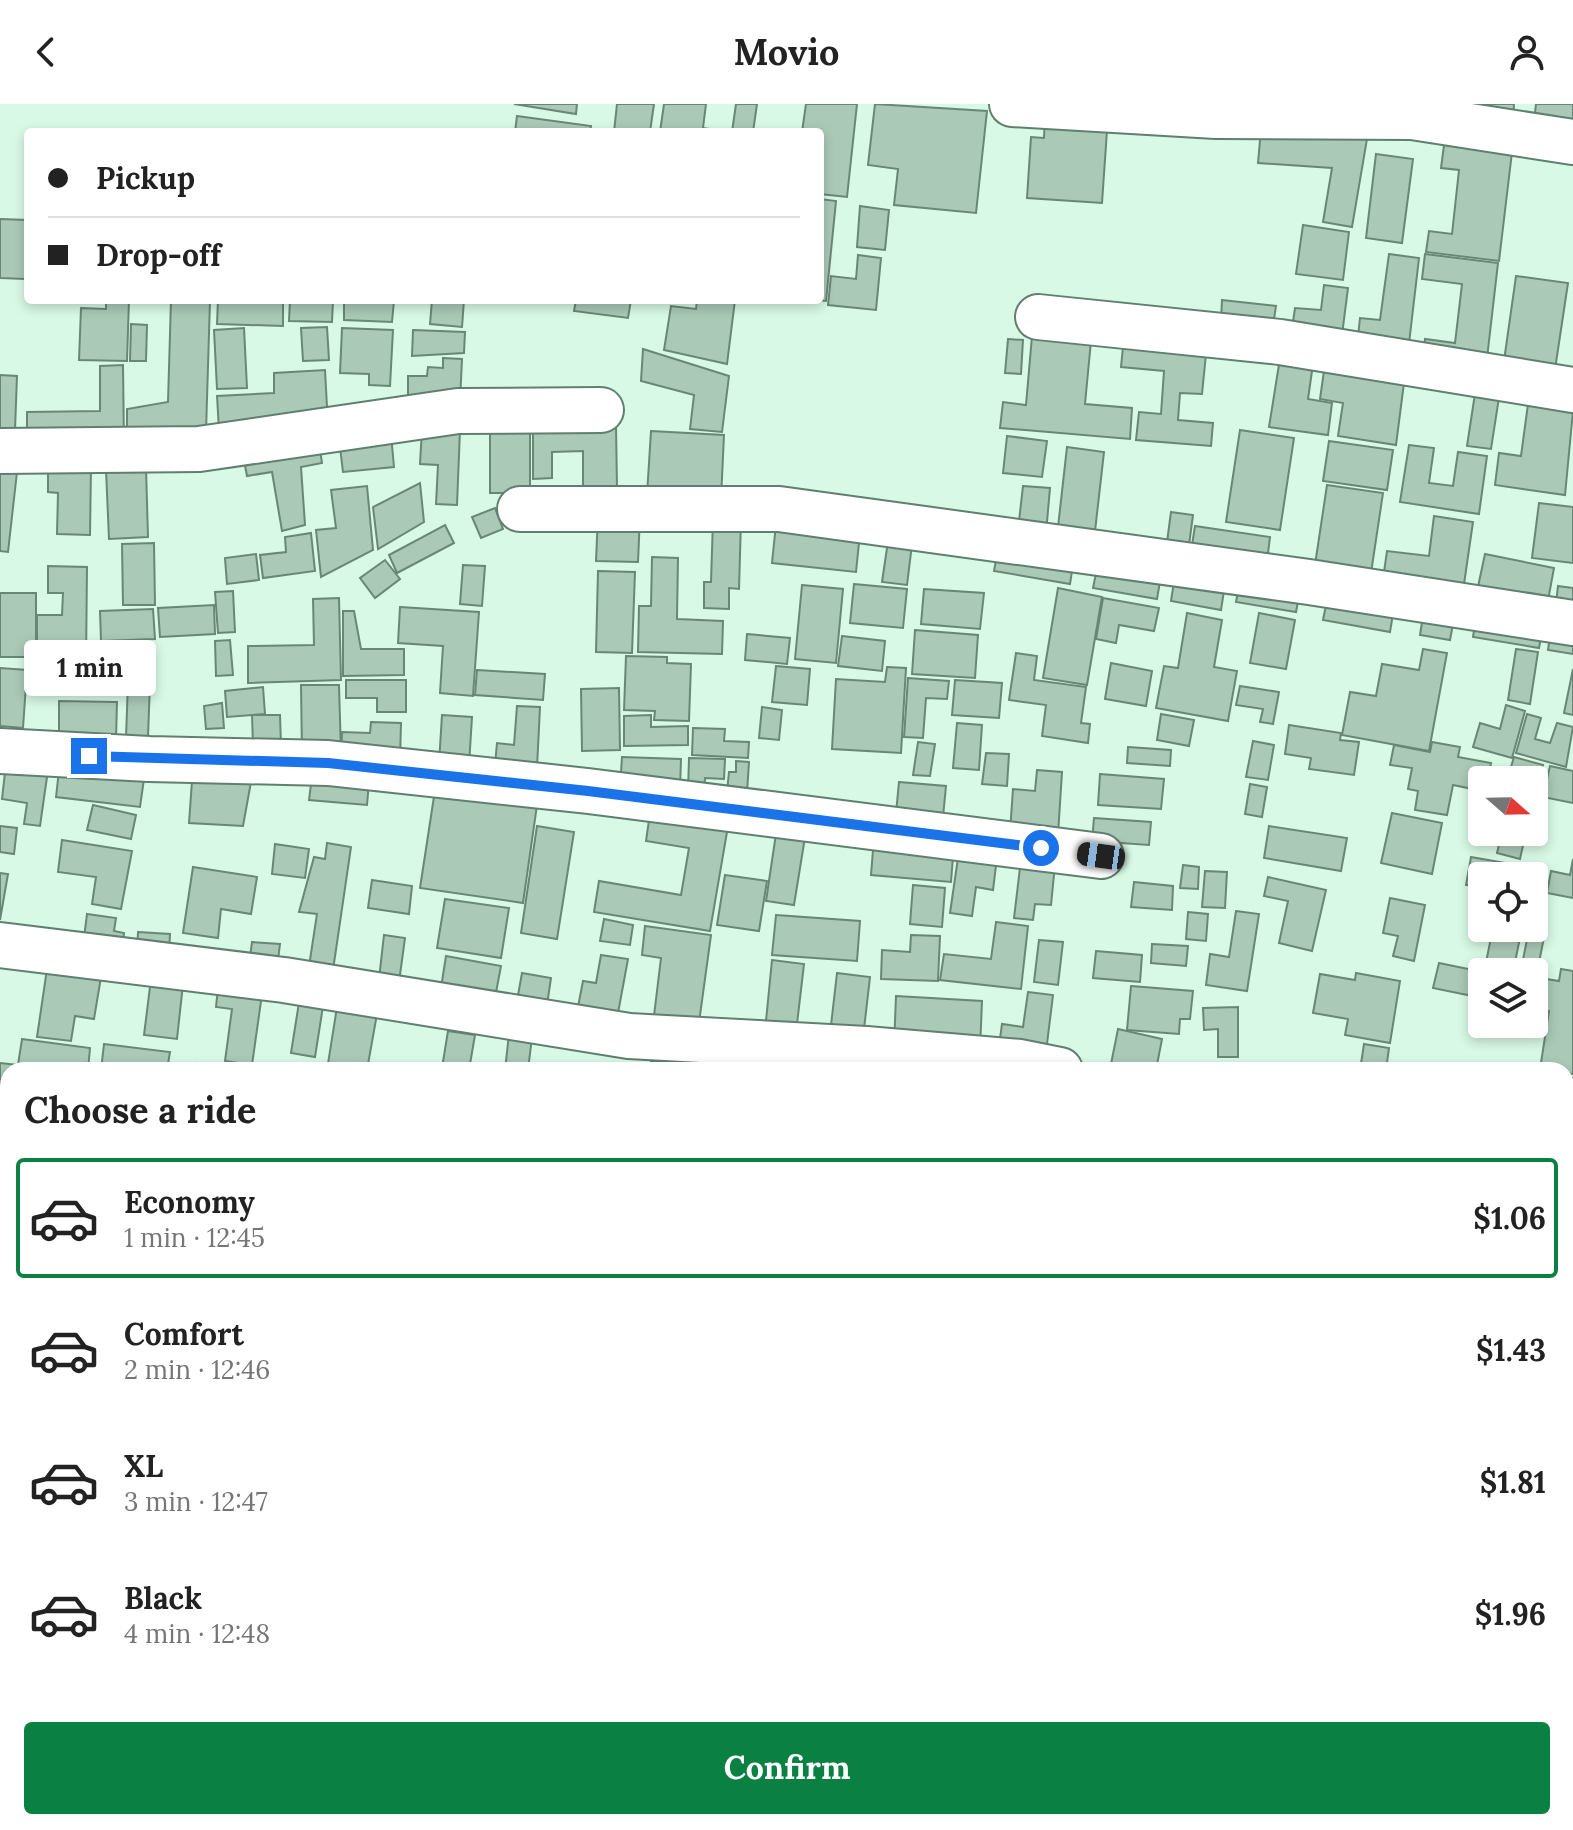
<!DOCTYPE html>
<html lang="en">
<head>
<meta charset="utf-8">
<style>
	body { margin:0; font-family:Lora,serif; background:#f2f2f2; color:#222; height:100vh; display:flex; flex-direction:column; font-size:30px; white-space:nowrap }
	* { box-sizing:border-box; margin:0 }
	p { font-size:26px; color:#767676 }
	.icon { flex:none; width:44px; height:44px; fill:none; stroke:currentColor; stroke-width:2; stroke-linecap:round; stroke-linejoin:round }
	.map { position:relative; flex:1; overflow:hidden }
	.details { position:absolute; left:0px; top:958px; width:1574px; height:768px; display:flex; flex-direction:column; background:#fff; border-radius:24px 24px 0 0; box-shadow:0 4px 12px #0003 }
	.details>* { flex:none }
	.top-card { position:absolute; left:24px; top:24px; width:800px; height:176px; border-radius:8px; box-shadow:0 4px 12px #0003; display:grid; align-content:center; height:176px; padding:0 24px; background:#fff }
	.needle { width:52px; rotate:110deg }
	.controls { position:absolute; left:1468px; top:662px; display:grid; gap:16px }
	.controls a { display:grid; place-items:center; width:80px; height:80px; border-radius:8px; background:#fff; box-shadow:0 4px 12px #0003; font-size:40px }
	.end { position:absolute; width:36px; height:36px; margin:-18px; border:10px solid #1a73e8; background:#fff; box-shadow:0 0 0 4px #fff }
	.from { border-radius:50% }
	.bubble { position:absolute; height:56px; border-radius:8px; background:#fff; box-shadow:0 4px 12px #0003; font-size:26px; font-weight:800; line-height:56px; text-align:center }
	.car { position:absolute; width:24px; height:48px; margin:-24px -12px; border-radius:10px; box-shadow:0 0 6px 2px #0007; background:linear-gradient(#222 24%,#8ab4d8 0 40%,#222 0 76%,#8ab4d8 0 86%,#222 0) }
	.top-card b { display:flex; align-items:center; gap:28px; height:76px; font-size:30px }
	.top-card b+b { border-top:2px solid #e0e0e0 }
	.top-card i { width:20px; height:20px; background:#222 }
	ul { padding:0; list-style:none }
	li { display:flex; align-items:center; gap:24px; height:120px; margin:0 16px 12px; padding:0 8px; border:4px solid transparent; border-radius:8px }
	li div { flex:1 }
	li b { display:block; font-size:30px }
	li em { font-style:normal; font-weight:800 }
	li.selected { border-color:#0b8043 }
	li>.icon { width:72px; height:72px; stroke-width:1.5 }
	h2 { padding:0 24px; font-size:36px; line-height:96px }
	.primary-button { display:flex; gap:16px; margin-top:auto; padding:16px 24px }
	.primary-button a { flex:1; height:92px; border-radius:8px; background:#0b8043; color:#fff; font-size:32px; font-weight:800; line-height:92px; text-align:center }
	header { display:flex; justify-content:space-between; align-items:center; height:104px; padding:0 24px; background:#fff; font-size:36px; font-weight:800 }
	.map>svg:first-child { display:block }
</style>
</head>
<body>
<header><svg class="icon" aria-label="back" viewBox="0 0 24 24"><path d="M15 5l-7 7 7 7"/></svg>Movio<svg class="icon" aria-label="person" viewBox="0 0 24 24"><circle cx="12" cy="8" r="4"/><path d="M4 21q1-7 8-7t8 7"/></svg></header>
<div class="map">
<svg width="1573" height="1726" viewBox="0 0 1573 1726">
	<rect width="100%" height="100%" fill="#d8f9e6"/>
	<g fill="#aac9b7" stroke="#698776" stroke-width="2">
		<polygon points="514,0 577,0 576,10"/>
		<polygon points="617,0 654,0 650,28 614,28"/>
		<polygon points="664,0 706,0 703,24 710,25 710,28 660,28"/>
		<polygon points="736,0 757,0 753,28 732,28"/>
		<polygon points="806,0 857,0 847,93 820,90 820,28 802,28"/>
		<polygon points="875,0 987,7 976,109 894,101 898,65 868,61"/>
		<polygon points="1474,0 1514,0 1513,17 1473,15"/>
		<polygon points="1536,0 1573,0 1573,31 1533,26"/>
		<polygon points="1045,8 1108,12 1102,99 1027,94 1031,33 1044,34"/>
		<polygon points="517,12 591,22 590,28 515,28"/>
		<polygon points="1261,25 1367,35 1352,123 1323,118 1332,64 1258,59"/>
		<polygon points="1444,41 1512,48 1499,157 1426,148 1429,127 1452,130 1459,66 1441,64"/>
		<polygon points="1376,50 1413,55 1402,139 1366,134"/>
		<polygon points="820,95 836,97 826,197 818,196"/>
		<polygon points="860,102 889,106 885,146 857,143"/>
		<polygon points="0,115 28,116 25,175 0,174"/>
		<polygon points="1303,121 1349,128 1343,176 1296,170"/>
		<polygon points="1389,150 1419,154 1408,248 1357,242 1360,214 1380,216"/>
		<polygon points="1425,150 1498,159 1486,263 1423,255 1425,235 1455,239 1462,180 1422,175"/>
		<polygon points="858,151 881,154 876,206 828,201 831,172 856,175"/>
		<polygon points="1516,172 1568,179 1554,272 1503,264"/>
		<polygon points="1324,181 1348,184 1342,231 1292,225 1295,204 1321,206"/>
		<polygon points="106,196 129,196 127,257 79,256 81,204 106,205"/>
		<polygon points="171,196 210,196 206,328 127,339 127,305 168,298"/>
		<polygon points="218,196 283,196 283,222 217,220"/>
		<polygon points="290,196 333,196 332,218 289,217"/>
		<polygon points="344,196 394,196 392,218 344,216"/>
		<polygon points="432,196 464,196 462,223 430,220"/>
		<polygon points="576,196 631,196 628,214 574,207"/>
		<polygon points="697,196 735,196 727,260 664,246 671,202 696,205"/>
		<polygon points="1222,196 1276,202 1273,222 1221,216"/>
		<polygon points="131,220 147,221 146,257 130,257"/>
		<polygon points="327,223 329,256 303,257 301,224"/>
		<polygon points="244,224 247,284 217,285 214,226"/>
		<polygon points="342,224 393,226 390,282 369,281 369,270 340,269"/>
		<polygon points="413,226 465,228 464,249 412,252"/>
		<polygon points="1032,232 1091,237 1085,300 1132,304 1130,335 1000,324 1003,298 1026,301"/>
		<polygon points="1124,233 1207,240 1202,290 1180,289 1178,316 1213,319 1211,342 1136,336 1139,308 1161,310 1164,267 1121,263"/>
		<polygon points="1008,235 1023,236 1021,270 1005,269"/>
		<polygon points="643,245 729,272 722,328 690,325 694,291 641,277"/>
		<polygon points="1281,248 1314,253 1308,295 1332,299 1328,331 1269,323"/>
		<polygon points="443,254 462,255 460,298 408,296 408,272 427,272 428,263 443,264"/>
		<polygon points="1325,260 1405,271 1396,341 1338,332 1343,299 1320,295"/>
		<polygon points="123,261 124,341 27,341 27,308 100,307 100,262"/>
		<polygon points="325,266 328,321 219,326 217,292 274,289 274,269"/>
		<polygon points="0,271 17,272 15,326 0,326"/>
		<polygon points="1476,283 1500,287 1491,345 1467,342"/>
		<polygon points="1528,300 1573,307 1565,391 1495,381 1499,349 1521,352"/>
		<polygon points="616,321 617,384 583,384 583,347 552,348 552,374 533,375 533,322"/>
		<rect x="490" y="322" width="40" height="67"/>
		<polygon points="422,325 460,326 457,401 436,400 438,361 420,360"/>
		<polygon points="1240,326 1294,334 1280,426 1226,418"/>
		<polygon points="651,327 724,331 721,395 647,391"/>
		<polygon points="391,330 394,363 343,368 339,335"/>
		<polygon points="1007,332 1047,337 1042,373 1003,369"/>
		<polygon points="1329,337 1393,346 1387,386 1323,377"/>
		<polygon points="319,339 322,359 301,363 305,421 282,427 272,368 247,372 243,351"/>
		<polygon points="1409,341 1434,344 1429,379 1453,382 1458,348 1487,352 1479,410 1400,398"/>
		<polygon points="1067,343 1104,348 1094,436 1057,432"/>
		<polygon points="48,361 91,362 90,431 57,430 58,389 48,388"/>
		<polygon points="146,364 148,433 109,435 106,366"/>
		<polygon points="0,366 17,368 8,448 0,447"/>
		<polygon points="420,379 424,418 378,445 373,403"/>
		<polygon points="1327,381 1383,389 1371,469 1315,461"/>
		<polygon points="367,382 373,446 321,473 316,426 336,424 331,386"/>
		<polygon points="1023,382 1050,384 1046,429 1018,426"/>
		<polygon points="1539,399 1573,403 1573,459 1532,454"/>
		<polygon points="495,404 503,425 481,434 472,413"/>
		<polygon points="1171,408 1193,411 1189,441 1167,438"/>
		<polygon points="598,411 640,412 638,458 596,457"/>
		<polygon points="1434,412 1473,418 1462,494 1382,482 1387,447 1429,452"/>
		<polygon points="713,415 741,416 739,485 729,484 729,505 704,504 704,478 711,478"/>
		<polygon points="776,420 860,429 856,468 772,459"/>
		<polygon points="445,421 454,439 397,469 389,451"/>
		<polygon points="1195,422 1270,433 1266,465 1190,454"/>
		<polygon points="311,429 315,467 263,474 260,451 286,448 285,433"/>
		<polygon points="888,437 912,440 907,481 882,478"/>
		<polygon points="154,439 155,501 123,501 122,440"/>
		<polygon points="999,441 1074,454 1070,480 994,467"/>
		<polygon points="256,450 259,476 227,480 225,454"/>
		<polygon points="1485,450 1554,464 1546,507 1476,492"/>
		<polygon points="652,453 678,454 677,515 723,517 722,550 638,548 639,502 651,502"/>
		<polygon points="1099,455 1162,466 1157,495 1093,484"/>
		<polygon points="385,456 400,475 375,494 360,474"/>
		<polygon points="463,461 485,462 482,502 460,500"/>
		<polygon points="48,462 87,463 86,561 37,561 37,511 62,511 63,489 48,489"/>
		<polygon points="1176,465 1226,474 1221,506 1171,497"/>
		<polygon points="598,467 635,468 632,549 596,548"/>
		<polygon points="1241,472 1301,482 1296,508 1236,498"/>
		<polygon points="854,480 907,485 903,524 850,519"/>
		<polygon points="802,481 843,485 836,559 795,555"/>
		<polygon points="1558,482 1573,484 1573,510 1555,508"/>
		<polygon points="1058,484 1102,493 1087,581 1043,574"/>
		<polygon points="924,485 984,489 980,525 921,520"/>
		<polygon points="1329,486 1395,498 1390,528 1323,516"/>
		<polygon points="233,487 235,528 218,529 215,488"/>
		<rect x="0" y="489" width="36" height="64"/>
		<polygon points="339,494 341,576 248,579 248,542 314,541 313,495"/>
		<polygon points="1103,494 1159,504 1154,527 1119,521 1116,539 1096,535"/>
		<polygon points="1425,499 1456,504 1450,536 1420,531"/>
		<polygon points="214,501 215,530 160,533 158,504"/>
		<polygon points="400,503 479,508 473,592 440,589 443,542 398,539"/>
		<polygon points="153,505 155,535 101,537 100,507"/>
		<polygon points="343,507 354,507 361,545 404,545 404,571 343,572"/>
		<polygon points="1477,507 1544,518 1539,544 1473,533"/>
		<polygon points="1187,509 1222,516 1214,563 1237,567 1228,617 1156,604 1164,562 1178,564"/>
		<polygon points="1259,509 1295,516 1286,565 1250,559"/>
		<polygon points="1552,517 1573,521 1573,550 1548,546"/>
		<polygon points="915,526 978,531 975,574 912,570"/>
		<polygon points="747,530 790,534 787,560 745,556"/>
		<polygon points="842,532 885,537 882,567 838,562"/>
		<polygon points="230,536 233,571 216,572 215,537"/>
		<polygon points="1423,545 1447,549 1429,647 1342,631 1350,588 1376,592 1382,560 1419,566"/>
		<polygon points="1516,545 1538,548 1530,600 1508,596"/>
		<polygon points="1016,549 1037,552 1034,576 1086,583 1081,619 1090,620 1088,639 1042,632 1046,601 1009,596"/>
		<polygon points="129,551 151,551 148,633 126,633"/>
		<polygon points="626,552 667,553 667,559 691,560 689,617 654,616 655,607 624,606"/>
		<polygon points="1111,559 1152,567 1146,602 1105,595"/>
		<polygon points="776,562 810,565 807,601 772,598"/>
		<polygon points="887,563 906,564 901,649 832,645 836,575 885,578"/>
		<polygon points="0,564 27,566 23,624 0,622"/>
		<polygon points="1573,565 1573,611 1564,609"/>
		<polygon points="477,566 545,570 543,596 475,591"/>
		<polygon points="908,574 949,577 947,595 926,594 923,634 904,633"/>
		<polygon points="346,576 406,576 406,608 377,608 377,594 346,594"/>
		<polygon points="955,576 1002,579 999,614 952,611"/>
		<polygon points="301,581 339,581 341,649 302,650"/>
		<polygon points="1240,582 1279,588 1273,620 1260,618 1263,605 1236,601"/>
		<polygon points="263,583 265,610 227,613 225,587"/>
		<polygon points="619,584 620,646 582,647 581,585"/>
		<polygon points="59,597 117,598 116,635 59,634"/>
		<polygon points="222,599 224,624 206,625 204,602"/>
		<polygon points="1506,601 1525,607 1512,654 1473,643 1480,619 1500,625"/>
		<polygon points="517,602 540,603 537,664 495,661 497,639 514,641"/>
		<polygon points="762,603 782,606 779,636 759,634"/>
		<polygon points="1161,610 1194,616 1189,642 1157,636"/>
		<polygon points="1527,610 1541,614 1535,635 1550,639 1557,619 1573,623 1566,663 1516,649"/>
		<polygon points="252,611 280,611 281,641 253,642"/>
		<polygon points="442,611 472,613 469,661 439,659"/>
		<polygon points="651,611 651,623 688,622 688,641 624,642 624,612"/>
		<polygon points="371,618 401,619 400,656 341,653 342,628 370,629"/>
		<polygon points="957,619 982,621 979,666 953,664"/>
		<polygon points="1289,621 1341,629 1340,636 1359,638 1354,671 1309,665 1311,654 1285,650"/>
		<polygon points="693,624 725,625 724,637 749,638 748,654 692,651"/>
		<polygon points="1253,637 1274,641 1268,676 1246,673"/>
		<polygon points="918,638 935,640 930,672 913,671"/>
		<polygon points="1432,638 1460,643 1458,653 1491,659 1488,676 1482,676 1482,687 1453,681 1447,711 1415,706 1418,687 1408,685 1412,664 1390,661 1394,641 1430,648"/>
		<polygon points="1128,643 1171,646 1170,662 1127,659"/>
		<polygon points="986,649 1009,650 1007,682 982,680"/>
		<polygon points="622,653 681,655 680,685 620,683"/>
		<polygon points="1514,653 1543,661 1534,691 1534,676 1507,676"/>
		<polygon points="689,654 725,655 724,675 705,674 704,688 688,687"/>
		<polygon points="736,657 749,658 747,689 727,688 729,668 736,668"/>
		<polygon points="6,660 48,666 40,722 24,720 27,699 2,695"/>
		<polygon points="1550,662 1573,667 1573,699 1543,693"/>
		<polygon points="193,663 253,667 243,722 189,719"/>
		<polygon points="59,666 144,675 140,703 56,693"/>
		<polygon points="1037,666 1062,668 1058,731 1010,728 1013,685 1035,687"/>
		<polygon points="1100,670 1164,675 1161,705 1098,701"/>
		<polygon points="312,672 369,678 367,701 309,696"/>
		<polygon points="899,678 946,682 943,713 896,709"/>
		<polygon points="1250,680 1267,683 1262,713 1245,710"/>
		<polygon points="435,686 537,701 523,799 420,784"/>
		<polygon points="93,701 136,711 131,735 87,726"/>
		<polygon points="650,709 728,722 710,827 594,808 599,777 681,791 689,744 646,737"/>
		<polygon points="1392,709 1442,719 1432,770 1381,759"/>
		<polygon points="1094,714 1151,718 1149,741 1092,737"/>
		<polygon points="0,722 17,724 14,750 0,748"/>
		<polygon points="537,722 574,728 557,835 521,829"/>
		<polygon points="1269,722 1347,734 1341,767 1264,754"/>
		<polygon points="777,723 806,727 794,801 766,797"/>
		<polygon points="1502,728 1526,728 1520,755 1497,749"/>
		<polygon points="874,734 954,740 951,778 871,771"/>
		<polygon points="62,736 132,747 121,805 92,800 96,773 58,768"/>
		<polygon points="327,739 351,743 332,873 308,869 317,810 299,808 314,753 325,755"/>
		<polygon points="275,740 309,745 305,774 272,770"/>
		<polygon points="960,740 998,745 993,786 976,783 972,812 950,809"/>
		<polygon points="1022,747 1056,751 1051,801 1035,800 1033,816 1014,814"/>
		<polygon points="1471,753 1517,761 1515,772 1482,772 1482,784 1466,781"/>
		<polygon points="1573,755 1573,794 1547,789 1551,767 1570,771"/>
		<polygon points="1183,761 1199,763 1198,785 1180,784"/>
		<polygon points="193,763 257,773 251,810 221,805 218,834 183,829"/>
		<polygon points="1205,767 1227,768 1225,804 1202,803"/>
		<polygon points="0,769 8,770 0,816"/>
		<polygon points="725,771 767,777 759,827 717,821"/>
		<polygon points="1268,773 1326,786 1312,847 1279,839 1288,797 1264,792"/>
		<polygon points="372,776 412,782 409,810 368,804"/>
		<polygon points="1134,778 1173,782 1172,806 1131,803"/>
		<polygon points="913,781 945,784 942,823 910,820"/>
		<polygon points="1390,794 1425,801 1414,857 1393,852 1398,832 1383,829"/>
		<polygon points="445,795 509,804 501,854 437,844"/>
		<polygon points="1236,807 1259,810 1247,887 1206,881 1210,850 1229,853"/>
		<polygon points="1188,808 1208,810 1206,837 1186,835"/>
		<polygon points="87,810 116,814 114,827 124,829 122,848 83,842"/>
		<polygon points="776,811 860,817 857,857 772,851"/>
		<polygon points="604,815 633,821 630,841 600,837"/>
		<polygon points="996,818 1028,822 1021,885 940,876 944,850 991,855"/>
		<polygon points="645,822 711,831 698,926 653,920 661,854 642,851"/>
		<polygon points="1493,824 1522,824 1513,868 1484,868"/>
		<polygon points="1529,825 1545,828 1537,869 1521,866"/>
		<polygon points="138,828 170,830 169,851 137,848"/>
		<polygon points="384,831 405,834 399,878 379,875"/>
		<polygon points="911,831 940,832 938,877 881,875 882,846 910,848"/>
		<polygon points="1039,836 1063,838 1058,881 1034,878"/>
		<polygon points="252,838 280,840 277,864 249,861"/>
		<polygon points="1152,840 1188,842 1186,862 1151,859"/>
		<polygon points="1096,847 1142,851 1140,878 1093,874"/>
		<polygon points="601,851 628,855 618,909 578,903 583,877 596,879"/>
		<polygon points="446,852 501,862 494,899 440,890"/>
		<polygon points="772,856 804,860 797,920 766,917"/>
		<polygon points="1439,859 1483,868 1482,894 1433,884"/>
		<polygon points="47,865 101,873 94,915 75,912 71,937 37,933"/>
		<polygon points="1561,865 1573,867 1573,970 1566,969 1566,966 1540,965 1549,907 1534,904 1534,873 1559,877"/>
		<polygon points="522,869 551,874 547,901 517,897"/>
		<polygon points="837,869 870,873 863,934 830,930"/>
		<polygon points="1356,869 1400,877 1390,939 1345,931 1348,915 1313,909 1320,870 1355,876"/>
		<polygon points="151,875 183,880 177,935 144,931"/>
		<polygon points="1131,882 1193,887 1190,915 1180,915 1179,930 1127,926"/>
		<polygon points="218,884 262,890 252,961 225,957 232,905 216,903"/>
		<polygon points="1028,888 1053,891 1046,948 999,942 1002,920 1023,923"/>
		<polygon points="300,892 324,896 315,953 291,949"/>
		<polygon points="896,892 982,897 980,946 894,942"/>
		<polygon points="337,903 377,910 367,966 327,966"/>
		<polygon points="1238,903 1238,953 1218,953 1218,925 1204,926 1203,904"/>
		<polygon points="1118,925 1162,935 1156,966 1110,965"/>
		<polygon points="448,927 475,931 469,966 442,964"/>
		<polygon points="509,930 532,933 528,966 505,966"/>
		<polygon points="22,935 90,944 88,966 8,966 8,990 0,989 0,959 18,961"/>
		<polygon points="104,940 170,948 167,966 101,966"/>
		<polygon points="1364,940 1389,944 1386,966 1360,966"/>
		<polygon points="740,956 803,964 803,966 739,966"/>
		<polygon points="651,957 694,962 694,966 649,966"/>
		<polygon points="196,959 245,966 195,966"/>
		<polygon points="1566,972 1573,974 1573,1010 1566,1009"/>
		<polygon points="1566,1017 1573,1018 1573,1055 1566,1054"/>
		<polygon points="1566,1068 1573,1069 1573,1121 1568,1120 1571,1104 1566,1103"/>
		<polygon points="1566,1275 1573,1276 1566,1327"/>
		<polygon points="1566,1343 1573,1344 1567,1380 1573,1381 1573,1410 1566,1409"/>
		<polygon points="1566,1416 1573,1417 1573,1475 1566,1474"/>
		<polygon points="1566,1552 1573,1553 1573,1615 1566,1614"/>
		<polygon points="1566,1621 1573,1623 1573,1697 1566,1696"/>
		<polygon points="396,1718 425,1718 424,1726 395,1726"/>
		<polygon points="431,1718 461,1718 509,1726 430,1726"/>
		<polygon points="574,1718 608,1718 607,1726 573,1723"/>
		<polygon points="719,1718 778,1718 791,1720 790,1726 718,1726"/>
		<polygon points="818,1718 899,1718 897,1726 817,1726"/>
		<polygon points="970,1718 1045,1718 1044,1726 968,1726"/>
		<polygon points="1053,1718 1086,1725 1052,1726"/>
		<polygon points="1071,1718 1110,1718 1108,1726"/>
		<polygon points="1202,1718 1269,1718 1268,1726 1201,1726"/>
		<polygon points="1284,1718 1301,1721 1301,1718 1382,1718 1380,1726 1283,1726"/>
		<polygon points="1466,1718 1517,1718 1515,1726 1465,1726"/>
	</g>
	<g fill="none" stroke-linecap="round" stroke-linejoin="round">
		<g stroke="#617f6e" stroke-width="48">
			<g id="minor">
				<polyline points="1012,0 1216,12 1412,13 1573,38"/>
				<polyline points="1038,213 1280,238 1573,286"/>
				<polyline points="0,347 199,345 458,307 601,306"/>
				<polyline points="520,405 779,405 1309,478 1573,519"/>
				<polyline points="0,647 149,655 328,659 588,687 1101,752"/>
				<polyline points="0,841 284,876 629,932 866,945 1020,958 1060,966"/>
				<polyline points="1566,1059 1573,1061"/>
				<polyline points="1566,1256 1573,1257"/>
				<polyline points="0,1265 8,1266"/>
				<polyline points="1566,1482 1573,1483"/>
				<polyline points="628,1726 629,1718"/>
				<polyline points="1160,1726 1162,1718"/>
				<polyline points="1412,1726 1413,1718"/>
			</g>
		</g>
		<use href="#minor" stroke="#fff" stroke-width="44"/>
	</g>
	<g fill="none" stroke-linecap="round" stroke-linejoin="round">
		<polyline stroke="#1a73e8" stroke-width="10" points="89,652 328,659 588,687 1041,744"/>
	</g>
</svg>
<div class="controls">
<a><svg class="needle" viewBox="-14 -14 28 28"><path d="M0-13l5 13h-10z" fill="#e53935"/><path d="M0 13l5-13h-10z" fill="#767676"/></svg></a>
<a><svg class="icon" aria-label="locate" viewBox="0 0 24 24"><circle cx="12" cy="12" r="6"/><path d="M12 2v4M12 18v4M2 12h4M18 12h4"/></svg></a>
<a><svg class="icon" aria-label="layers" viewBox="0 0 24 24"><path d="M12 4l9 5-9 5-9-5zM3 14l9 5 9-5"/></svg></a>
</div>
<i class="end from" style="left:1041px;top:744px"></i>
<i class="end" style="left:89px;top:652px"></i>
<div class="bubble" style="left:24px;top:536px;width:132px">1 min</div>
<i class="car" style="left:1101px;top:752px;rotate:278deg"></i>
<div class="top-card">
<b><i class="from"></i>Pickup</b>
<b><i></i>Drop-off</b>
</div>
<section class="details">
<h2>Choose a ride</h2>
<ul>
<li class="selected"><svg class="icon" aria-label="car" viewBox="0 0 24 24"><path d="M5 17H2v-5l4-1 3-4h7l3 4 3 1v5h-3M9 17h6M6 11h13"/><circle cx="7" cy="17" r="2"/><circle cx="17" cy="17" r="2"/></svg><div><b>Economy</b><p>1 min · 12:45</p></div><em>$1.06</em></li>
<li><svg class="icon" aria-label="car" viewBox="0 0 24 24"><path d="M5 17H2v-5l4-1 3-4h7l3 4 3 1v5h-3M9 17h6M6 11h13"/><circle cx="7" cy="17" r="2"/><circle cx="17" cy="17" r="2"/></svg><div><b>Comfort</b><p>2 min · 12:46</p></div><em>$1.43</em></li>
<li><svg class="icon" aria-label="car" viewBox="0 0 24 24"><path d="M5 17H2v-5l4-1 3-4h7l3 4 3 1v5h-3M9 17h6M6 11h13"/><circle cx="7" cy="17" r="2"/><circle cx="17" cy="17" r="2"/></svg><div><b>XL</b><p>3 min · 12:47</p></div><em>$1.81</em></li>
<li><svg class="icon" aria-label="car" viewBox="0 0 24 24"><path d="M5 17H2v-5l4-1 3-4h7l3 4 3 1v5h-3M9 17h6M6 11h13"/><circle cx="7" cy="17" r="2"/><circle cx="17" cy="17" r="2"/></svg><div><b>Black</b><p>4 min · 12:48</p></div><em>$1.96</em></li>
</ul>
<div class="primary-button"><a>Confirm</a></div>
</section>
</div>
</body>
</html>
